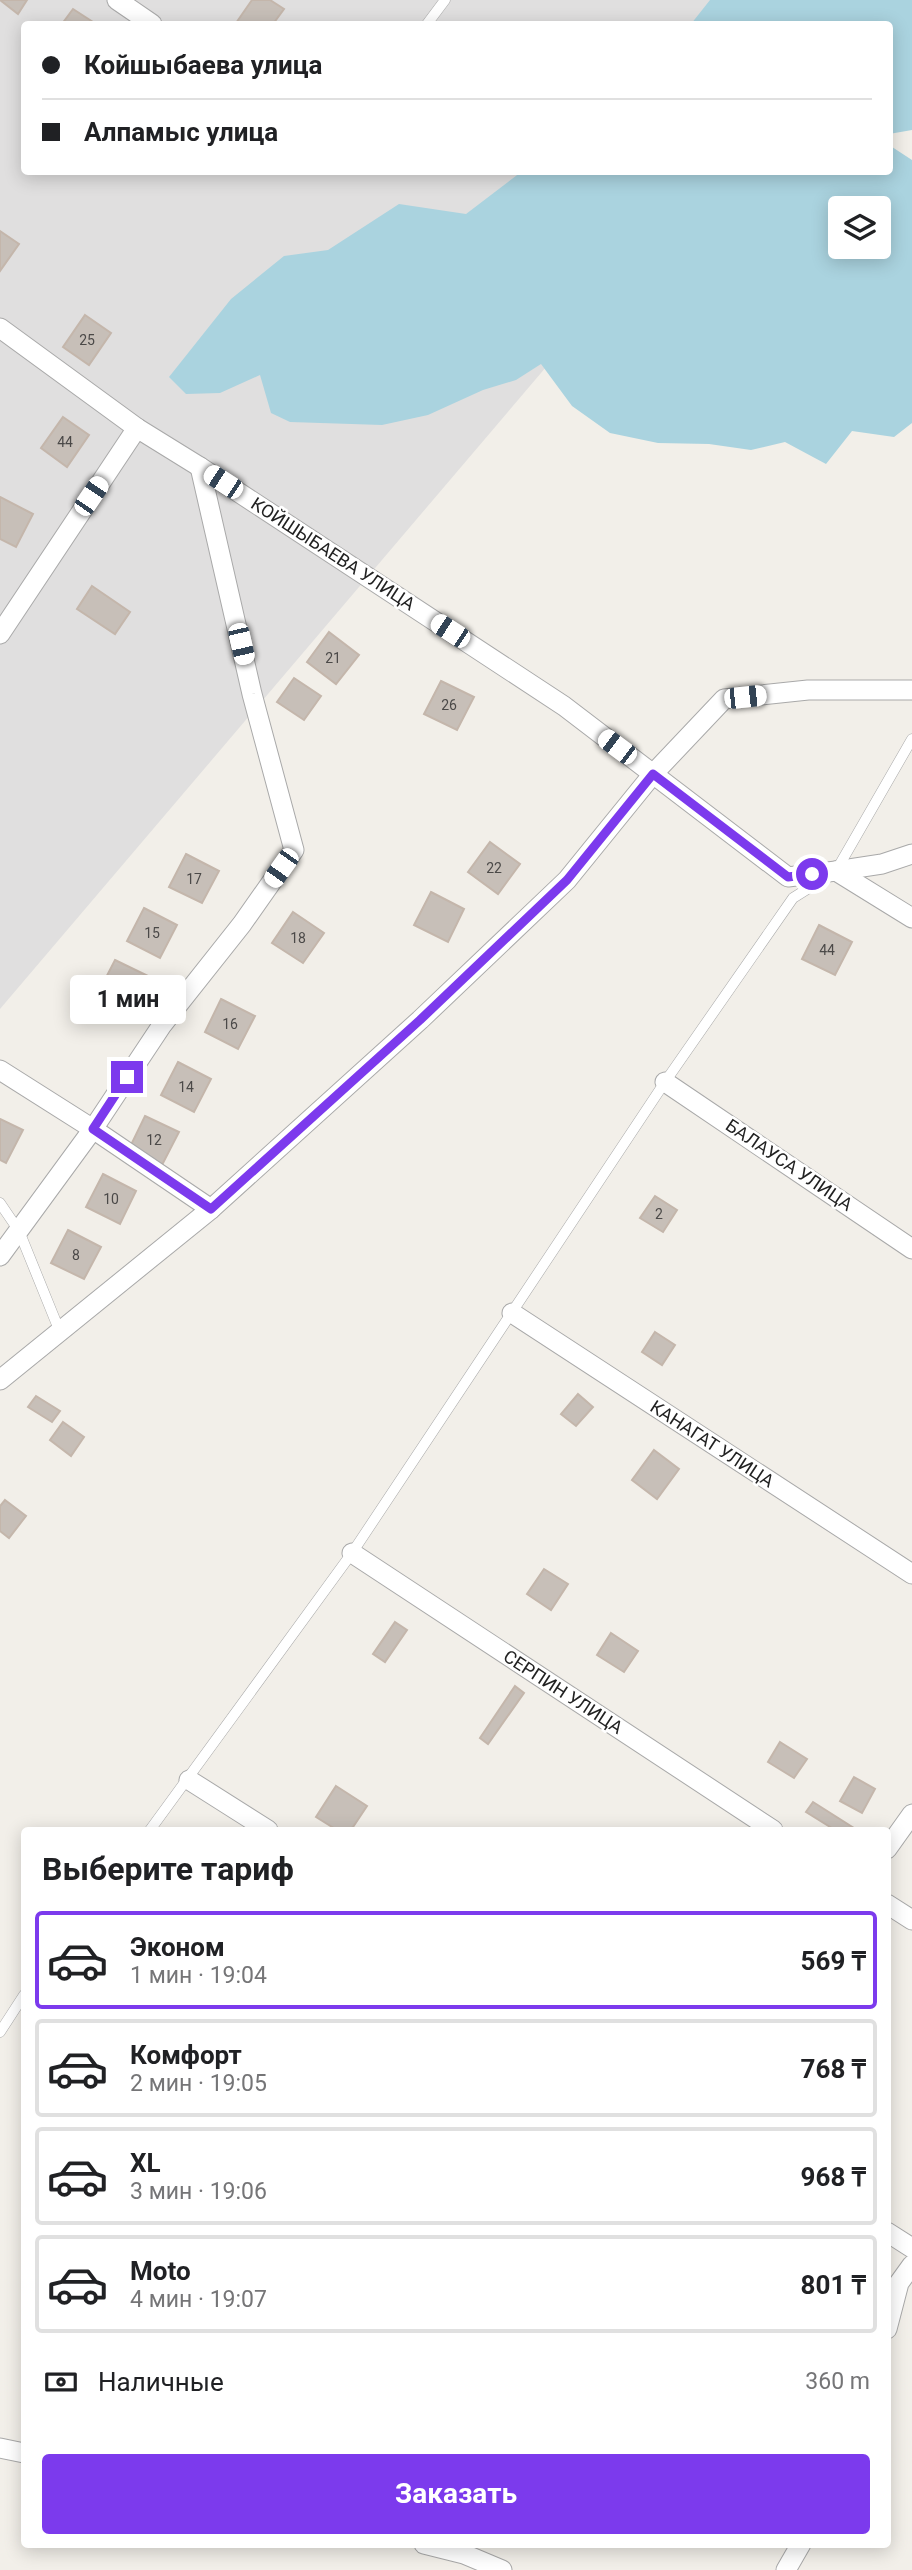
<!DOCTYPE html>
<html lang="ru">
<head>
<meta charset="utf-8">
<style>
	body { margin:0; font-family:Roboto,sans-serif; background:#f6f6f6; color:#202124; height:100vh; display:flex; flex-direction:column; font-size:26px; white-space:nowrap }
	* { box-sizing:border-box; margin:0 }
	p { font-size:23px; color:#757577 }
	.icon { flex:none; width:38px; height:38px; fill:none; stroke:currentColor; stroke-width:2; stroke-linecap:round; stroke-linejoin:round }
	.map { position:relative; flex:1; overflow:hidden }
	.panel { position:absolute; left:21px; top:1827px; width:870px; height:721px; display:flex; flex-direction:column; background:#fff; border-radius:7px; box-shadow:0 4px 18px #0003 }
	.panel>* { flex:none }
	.guide { position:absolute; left:21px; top:21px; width:872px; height:154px; border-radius:7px; box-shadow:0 4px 18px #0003; display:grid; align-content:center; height:154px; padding:0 21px; background:#fff }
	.controls { position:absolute; left:828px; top:196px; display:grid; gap:14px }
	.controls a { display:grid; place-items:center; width:63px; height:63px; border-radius:7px; background:#fff; box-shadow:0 4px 18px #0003; font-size:35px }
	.end { position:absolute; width:32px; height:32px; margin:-16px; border:9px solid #7c3aed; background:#fff; box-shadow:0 0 0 4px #fff }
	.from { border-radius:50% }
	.bubble { position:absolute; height:49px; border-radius:7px; background:#fff; box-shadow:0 4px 18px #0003; font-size:23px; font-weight:700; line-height:49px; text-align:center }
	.car { position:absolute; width:21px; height:42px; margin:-21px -10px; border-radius:9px; box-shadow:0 0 5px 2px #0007; background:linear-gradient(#fff 24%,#345 0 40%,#fff 0 76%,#345 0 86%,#fff 0) }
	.guide b { display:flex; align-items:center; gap:24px; height:66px; font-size:26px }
	.guide b+b { border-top:2px solid #e0e0e0 }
	.guide i { width:18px; height:18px; background:#202124 }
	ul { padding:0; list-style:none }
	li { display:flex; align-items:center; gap:21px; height:98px; margin:0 14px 10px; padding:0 7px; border:4px solid #e0e0e0; border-radius:7px }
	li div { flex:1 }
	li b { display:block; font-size:26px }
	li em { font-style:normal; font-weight:700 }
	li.current { border-color:#7c3aed }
	li>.icon { width:63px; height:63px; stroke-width:1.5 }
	h2 { padding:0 21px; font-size:32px; line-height:84px }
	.pay { display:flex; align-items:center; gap:18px; height:77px; padding:0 21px; font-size:26px }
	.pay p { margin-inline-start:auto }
	.action { display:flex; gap:14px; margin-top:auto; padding:14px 21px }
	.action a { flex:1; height:80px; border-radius:7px; background:#7c3aed; color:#fff; font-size:28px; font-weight:700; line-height:80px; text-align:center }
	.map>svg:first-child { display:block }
</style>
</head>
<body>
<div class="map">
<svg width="912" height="2570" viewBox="0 0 912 2570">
	<rect width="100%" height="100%" fill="#f2efe9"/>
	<polygon fill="#e0dfdf" points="0,0 858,0 837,24 24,24 24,172 712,172 0,1009"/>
	<g fill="#aad3df" fill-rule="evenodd">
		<polygon points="710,0 912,0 912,130 889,134 889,24 691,24"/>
		<path d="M889 145 912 160V423L894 437 852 431 826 464 785 442 751 450 709 444 658 443 610 433 572 406 541 364 516 380 483 390 428 415 382 425 290 422 271 413 260 375 220 393 186 394 169 377 231 299 284 256 328 250 399 204 466 214 521 172H889ZM840 208H878V247H840Z"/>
	</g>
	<g fill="#c7bfb8" stroke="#c4b6ab" stroke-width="2">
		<polygon points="0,0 27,0 18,14"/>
		<polygon points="252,0 270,0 284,9 273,24 238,24 236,23"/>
		<polygon points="73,9 96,24 62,24"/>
		<polygon points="0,231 19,244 0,271"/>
		<polygon points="85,315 111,333 89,365 63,347"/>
		<polygon points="63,417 89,435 67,467 41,448"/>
		<polygon points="0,497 33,514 16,547 0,539"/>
		<polygon points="92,586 130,612 115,634 77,609"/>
		<polygon points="329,632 359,655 336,684 307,662"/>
		<polygon points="294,678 321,696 304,720 277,702"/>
		<polygon points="441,681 474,697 457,730 424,714"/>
		<polygon points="490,842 520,864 498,894 468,872"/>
		<polygon points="186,854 219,871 202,903 169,887"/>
		<polygon points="431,892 464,909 448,942 414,925"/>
		<polygon points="144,908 177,925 160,958 127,941"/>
		<polygon points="293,912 324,933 303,963 272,943"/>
		<polygon points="819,925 852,942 835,975 802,959"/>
		<polygon points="115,960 148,976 131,1009 98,993"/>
		<polygon points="221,999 255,1016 238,1049 205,1032"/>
		<polygon points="178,1062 211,1079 194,1112 161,1095"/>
		<polygon points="145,1116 179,1132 162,1165 129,1149"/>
		<polygon points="0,1119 23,1130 6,1163 0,1160"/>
		<polygon points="103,1174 136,1191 120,1224 86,1207"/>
		<polygon points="655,1196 677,1210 663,1232 640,1218"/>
		<polygon points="68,1230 101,1247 84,1279 51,1263"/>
		<polygon points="655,1332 675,1345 662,1365 642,1352"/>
		<polygon points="578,1394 593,1407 576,1426 561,1414"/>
		<polygon points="36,1396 60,1411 52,1422 28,1407"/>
		<polygon points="63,1422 84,1437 71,1456 50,1440"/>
		<polygon points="654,1450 679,1469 657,1499 632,1480"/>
		<polygon points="5,1500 26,1516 9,1538 0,1531 0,1506"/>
		<polygon points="544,1569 568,1584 551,1610 527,1594"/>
		<polygon points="395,1622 407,1630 385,1662 373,1654"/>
		<polygon points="611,1633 638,1651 624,1672 597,1655"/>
		<polygon points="515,1686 524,1693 488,1744 480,1738"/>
		<polygon points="780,1742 807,1759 794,1778 768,1762"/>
		<polygon points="854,1777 875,1789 862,1813 840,1801"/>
		<polygon points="336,1786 367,1806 351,1830 337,1830 316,1817"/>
		<polygon points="813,1802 857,1830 835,1830 806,1812"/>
	</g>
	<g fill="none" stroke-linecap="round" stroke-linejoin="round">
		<g stroke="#a9a9a9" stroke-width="11">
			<g id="service">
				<polyline points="427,24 445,0"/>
				<polyline points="0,1203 19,1231 60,1332"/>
				<polyline points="150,1830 352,1553 665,1082 793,898 836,871 912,739"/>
				<polyline points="0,2032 24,1995"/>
			</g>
		</g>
		<g stroke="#a9a9a9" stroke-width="21">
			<g id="minor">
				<polyline points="117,0 152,24"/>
				<polyline points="0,328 137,428 200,467 564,706 788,877 836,871 912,918"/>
				<polyline points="0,634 137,428"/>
				<polyline points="836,871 882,864 912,854"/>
				<polyline points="0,1070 93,1129 211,1209"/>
				<polyline points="665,1082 912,1249"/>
				<polyline points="0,1256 93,1129 162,1025 242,924 294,850 252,694 200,467"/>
				<polyline points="512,1313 912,1574"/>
				<polyline points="0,1380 211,1209 420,1020 567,880 653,774 724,699 808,690 912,690"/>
				<polyline points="352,1553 773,1830"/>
				<polyline points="189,1780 268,1830"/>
				<polyline points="887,1849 912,1814"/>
				<polyline points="887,1904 912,1920"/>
				<polyline points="887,2232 912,2248"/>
				<polyline points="887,2329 899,2283 912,2265"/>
				<polyline points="0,2448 24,2453"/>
				<polyline points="424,2544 464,2554 502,2570"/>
				<polyline points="786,2570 801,2544"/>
			</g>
		</g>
		<use href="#service" stroke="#fff" stroke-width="10"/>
		<use href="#minor" stroke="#fff" stroke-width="19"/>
	</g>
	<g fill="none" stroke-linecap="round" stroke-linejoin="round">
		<polyline stroke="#7c3aed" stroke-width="9" points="127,1077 93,1129 211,1209 420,1020 567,880 653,774 788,877 812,874"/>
	</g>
	<g text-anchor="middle" stroke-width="5" stroke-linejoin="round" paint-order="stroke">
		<g font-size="14" fill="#4b4948">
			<text x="87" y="345">25</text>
			<text x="65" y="447">44</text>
			<text x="333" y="663">21</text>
			<text x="449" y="710">26</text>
			<text x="494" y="873">22</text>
			<text x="194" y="884">17</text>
			<text x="152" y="938">15</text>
			<text x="298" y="943">18</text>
			<text x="827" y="955">44</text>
			<text x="230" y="1029">16</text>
			<text x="186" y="1092">14</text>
			<text x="154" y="1145">12</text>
			<text x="111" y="1204">10</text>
			<text x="659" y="1219">2</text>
			<text x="76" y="1260">8</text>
		</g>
		<g font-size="18" fill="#222" stroke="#fff">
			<text transform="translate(333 554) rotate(33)" y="6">КОЙШЫБАЕВА УЛИЦА</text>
			<text transform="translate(789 1165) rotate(34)" y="6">БАЛАУСА УЛИЦА</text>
			<text transform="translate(712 1444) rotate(33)" y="6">КАНАГАТ УЛИЦА</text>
			<text transform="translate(563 1692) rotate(33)" y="6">СЕРПИН УЛИЦА</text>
		</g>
	</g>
</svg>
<div class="controls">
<a><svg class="icon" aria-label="layers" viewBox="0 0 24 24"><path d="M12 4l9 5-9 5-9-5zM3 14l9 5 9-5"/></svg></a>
</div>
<i class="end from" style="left:812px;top:874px"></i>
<i class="end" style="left:127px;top:1077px"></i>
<div class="bubble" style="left:70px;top:975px;width:116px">1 мин</div>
<i class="car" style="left:223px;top:482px;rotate:303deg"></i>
<i class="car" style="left:91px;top:496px;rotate:34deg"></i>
<i class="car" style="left:450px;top:631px;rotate:303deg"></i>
<i class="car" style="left:241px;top:644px;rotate:167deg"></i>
<i class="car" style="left:745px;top:697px;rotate:84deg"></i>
<i class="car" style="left:617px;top:747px;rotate:307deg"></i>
<i class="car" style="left:281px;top:868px;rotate:215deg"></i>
<div class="guide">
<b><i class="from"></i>Койшыбаева улица</b>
<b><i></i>Алпамыс улица</b>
</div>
<section class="panel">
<h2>Выберите тариф</h2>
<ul>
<li class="current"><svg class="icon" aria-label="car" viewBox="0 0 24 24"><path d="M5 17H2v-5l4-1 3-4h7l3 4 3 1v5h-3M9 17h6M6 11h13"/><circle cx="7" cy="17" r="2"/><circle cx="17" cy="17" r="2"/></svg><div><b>Эконом</b><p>1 мин · 19:04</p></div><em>569 ₸</em></li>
<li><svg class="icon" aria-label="car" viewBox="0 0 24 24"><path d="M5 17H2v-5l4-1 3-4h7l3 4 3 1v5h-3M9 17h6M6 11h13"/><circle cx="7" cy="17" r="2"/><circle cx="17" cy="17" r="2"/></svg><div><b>Комфорт</b><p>2 мин · 19:05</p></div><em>768 ₸</em></li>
<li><svg class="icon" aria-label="car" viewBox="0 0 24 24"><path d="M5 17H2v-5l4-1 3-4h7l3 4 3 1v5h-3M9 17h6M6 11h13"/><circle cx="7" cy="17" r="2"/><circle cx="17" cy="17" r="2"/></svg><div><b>XL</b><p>3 мин · 19:06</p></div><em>968 ₸</em></li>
<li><svg class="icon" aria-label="car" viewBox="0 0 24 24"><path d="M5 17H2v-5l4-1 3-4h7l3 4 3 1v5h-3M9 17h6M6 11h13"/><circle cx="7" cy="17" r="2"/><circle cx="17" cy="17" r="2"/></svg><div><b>Moto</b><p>4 мин · 19:07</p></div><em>801 ₸</em></li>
</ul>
<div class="pay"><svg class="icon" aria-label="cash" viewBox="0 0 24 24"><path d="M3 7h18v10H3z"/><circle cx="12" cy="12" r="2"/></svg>Наличные<p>360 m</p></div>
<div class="action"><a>Заказать</a></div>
</section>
</div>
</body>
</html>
